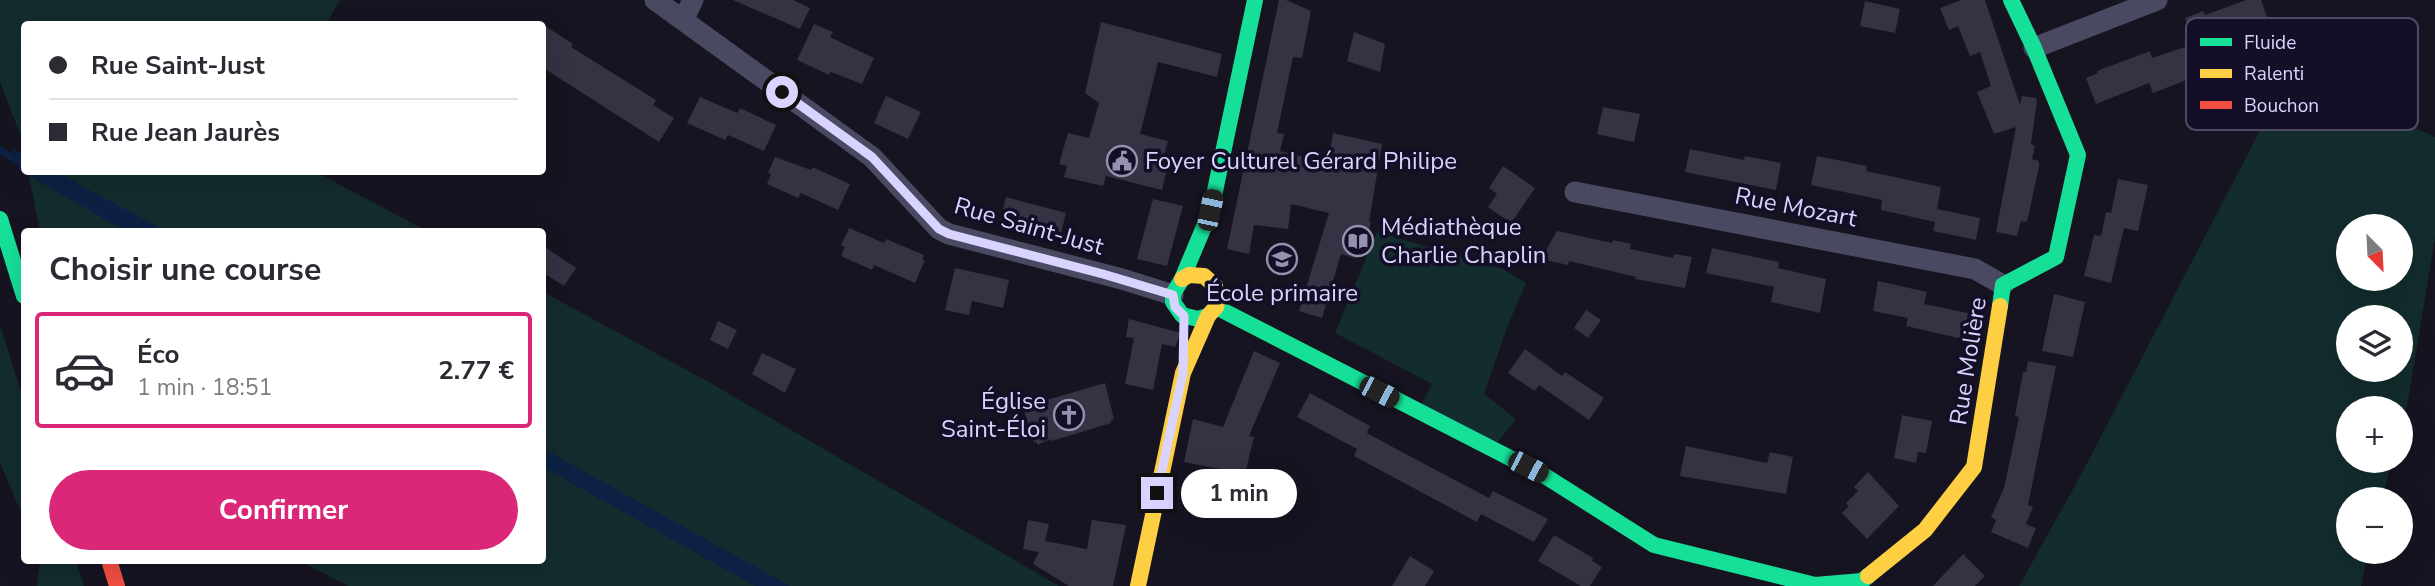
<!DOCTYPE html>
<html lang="fr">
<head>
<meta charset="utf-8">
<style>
	body { margin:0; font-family:"Nunito Sans",sans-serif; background:#f2f2f3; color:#2b2b33; height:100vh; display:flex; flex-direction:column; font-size:26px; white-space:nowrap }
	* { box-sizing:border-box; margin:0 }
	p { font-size:23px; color:#7c7c81 }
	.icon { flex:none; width:38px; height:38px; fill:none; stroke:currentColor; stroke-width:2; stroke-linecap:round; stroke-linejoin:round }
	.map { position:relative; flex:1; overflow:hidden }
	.panel { position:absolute; left:21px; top:228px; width:525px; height:336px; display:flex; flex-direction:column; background:#fff; border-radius:7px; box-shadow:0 7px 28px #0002 }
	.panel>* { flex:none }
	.guide { position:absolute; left:21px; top:21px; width:525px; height:154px; border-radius:7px; box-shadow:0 7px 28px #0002; display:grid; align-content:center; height:154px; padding:0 28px; background:#fff }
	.needle { width:46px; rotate:156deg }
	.controls { position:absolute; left:2336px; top:214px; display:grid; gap:14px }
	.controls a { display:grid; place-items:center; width:77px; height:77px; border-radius:50%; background:#fff; box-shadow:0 7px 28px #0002; font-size:35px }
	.end { position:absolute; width:32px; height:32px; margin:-16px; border:9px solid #d9d4ff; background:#111; box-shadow:0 0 0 4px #111 }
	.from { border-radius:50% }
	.bubble { position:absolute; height:49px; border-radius:24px; background:#fff; box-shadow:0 7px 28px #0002; font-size:23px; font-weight:700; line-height:49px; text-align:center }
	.car { position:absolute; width:21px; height:42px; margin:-21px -10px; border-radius:9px; box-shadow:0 0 5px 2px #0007; background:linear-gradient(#222 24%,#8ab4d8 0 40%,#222 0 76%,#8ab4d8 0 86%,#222 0) }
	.guide b { display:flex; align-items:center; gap:24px; height:66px; font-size:26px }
	.guide b+b { border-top:2px solid #e1e1e2 }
	.guide i { width:18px; height:18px; background:#2b2b33 }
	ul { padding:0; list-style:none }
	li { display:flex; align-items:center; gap:21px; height:116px; margin:0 14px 10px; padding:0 14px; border:4px solid transparent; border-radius:7px }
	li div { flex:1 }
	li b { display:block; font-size:26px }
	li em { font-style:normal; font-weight:700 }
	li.on { border-color:#db2777 }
	li>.icon { width:63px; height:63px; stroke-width:1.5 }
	h2 { padding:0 28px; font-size:32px; line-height:84px }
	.button { display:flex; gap:14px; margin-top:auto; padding:14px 28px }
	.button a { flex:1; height:80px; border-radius:42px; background:#db2777; color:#fff; font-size:28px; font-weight:700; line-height:80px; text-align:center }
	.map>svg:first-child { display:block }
</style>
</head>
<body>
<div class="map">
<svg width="2435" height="586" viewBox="0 0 2435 586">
	<rect width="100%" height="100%" fill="#161421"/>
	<g fill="#132c2d" fill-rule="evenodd">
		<polygon points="0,0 340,0 326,24 24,24 24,152 22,139 0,82"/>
		<path d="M2290 73 2435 137V238L2408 401 2401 428V408H2348V460H2392L2382 499H2348V551H2368L2361 586H2019L2082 473ZM2348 226H2401V278H2348ZM2348 317H2401V369H2348Z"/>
		<polygon points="28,172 316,172 427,231 40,231"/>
		<polygon points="1377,232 1501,268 1526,283 1508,325 1484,394 1516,419 1496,444 1421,405 1432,384 1335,333"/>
		<polygon points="543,292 707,381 1059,586 348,586 298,560 542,560"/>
		<polygon points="0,325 24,401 24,519 0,463"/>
		<polygon points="40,560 75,560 84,586 37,586"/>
	</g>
	<g fill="#0d2144">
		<polygon points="13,148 24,155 24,172 56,172 166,231 125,231 19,170"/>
		<polygon points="542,448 790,586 755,586 543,467"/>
	</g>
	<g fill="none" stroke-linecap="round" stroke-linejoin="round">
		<polyline stroke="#0d2144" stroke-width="7" points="0,150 24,165"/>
	</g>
	<g fill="#343243">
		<polygon points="733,0 793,0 810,8 800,29"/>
		<polygon points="1279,0 1286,0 1311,11 1302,58 1293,57 1277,133 1284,134 1280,151 1328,163 1333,133 1382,144 1369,222 1371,222 1368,235 1375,247 1355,258 1341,254 1322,318 1299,311 1329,213 1291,204 1288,229 1254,225 1249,254 1227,249"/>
		<polygon points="1961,0 1985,0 2020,105 2022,96 2036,98 2037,101 2031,144 2035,146 2032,159 2039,161 2039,167 2027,222 2021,221 2017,236 1996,232 2016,127 1994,134 1977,92 1991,86 1980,52 1970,56 1958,26 1949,30 1940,8"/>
		<polygon points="2246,0 2261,0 2268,20 2244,29 2244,31 2196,47 2185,18 2203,11 2205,15"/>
		<polygon points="1865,1 1900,9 1895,33 1860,26"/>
		<polygon points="1101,22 1222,54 1217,77 1158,62 1140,134 1168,141 1164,155 1170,157 1162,190 1106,176 1103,186 1064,177 1067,166 1059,164 1068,133 1089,138 1099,103 1085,93"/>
		<polygon points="542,24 573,44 571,47 656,100 653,105 674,118 659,142 542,67"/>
		<polygon points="814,24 833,32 830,37 874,58 862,84 831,72 829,75 797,60"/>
		<polygon points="1354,32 1385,44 1380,72 1347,61"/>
		<polygon points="2185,47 2197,76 2153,93 2149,83 2096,104 2086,78 2098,73 2097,71 2150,51 2152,58"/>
		<polygon points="886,96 921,112 908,139 874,123"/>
		<polygon points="700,97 737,113 740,108 776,125 764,151 728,135 725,140 687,123"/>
		<polygon points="1603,107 1640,114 1634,142 1597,134"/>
		<polygon points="1690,149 1744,160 1745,156 1781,163 1776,190 1685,172"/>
		<polygon points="1817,156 1867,166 1866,171 1941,187 1937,209 1980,218 1976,240 1933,231 1935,222 1881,210 1882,200 1811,185"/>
		<polygon points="775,157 811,170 812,167 850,184 838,210 801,193 798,198 767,184 771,174 768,173"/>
		<polygon points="1503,166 1535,188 1511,223 1488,207 1497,194 1489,188"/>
		<polygon points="2118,179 2148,185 2138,231 2124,228 2111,283 2084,276 2094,235 2101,236 2106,212 2111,213"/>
		<polygon points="1006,197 1066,213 1060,237 1000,222"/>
		<polygon points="1153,199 1183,206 1167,266 1137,259"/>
		<polygon points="849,228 884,243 886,239 924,255 922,260 925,260 915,283 874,265 872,270 841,256 845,247 841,245"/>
		<polygon points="1557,231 1612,243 1613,240 1631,244 1630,249 1673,258 1674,254 1692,257 1685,288 1635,279 1636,277 1569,261 1568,265 1541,259"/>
		<polygon points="542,245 576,268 564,286 542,272"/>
		<polygon points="1712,248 1779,262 1778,268 1826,279 1820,313 1771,302 1774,287 1706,273"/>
		<polygon points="955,268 1009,280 1003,308 972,301 969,315 945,310"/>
		<polygon points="1878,281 1927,292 1924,304 1968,313 1963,339 1906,326 1908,318 1873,311"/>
		<polygon points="2054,294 2085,302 2073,357 2042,351"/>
		<polygon points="1586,310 1601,320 1588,338 1574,328"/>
		<polygon points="1129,319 1181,333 1175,347 1162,344 1153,390 1125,384 1134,338 1126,337"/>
		<polygon points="718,321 737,330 728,349 710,340"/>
		<polygon points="1525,349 1562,376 1565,372 1604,398 1589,420 1539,385 1535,391 1508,373"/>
		<polygon points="1254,351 1280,363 1249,436 1254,437 1245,474 1184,462 1193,419 1223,427"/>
		<polygon points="762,353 796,369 785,393 752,374"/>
		<polygon points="2028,361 2056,366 2028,505 2033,507 2026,524 2036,528 2028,548 1991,532 1996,520 1991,517 2004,488 2019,417 2015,416 2023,372 2026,372"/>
		<polygon points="1105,383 1114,419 1111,420 1111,423 1052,441 1051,439 1037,445 1037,442 1034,443 1024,411 1027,410 1026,406"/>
		<polygon points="1310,393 1370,426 1367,433 1400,451 1489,498 1493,491 1548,519 1534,542 1481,514 1477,522 1354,456 1357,449 1297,417"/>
		<polygon points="1902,415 1932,421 1926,453 1918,452 1916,463 1894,458"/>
		<polygon points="1686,446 1767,463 1770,452 1793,457 1786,494 1680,476"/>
		<polygon points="1868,472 1899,506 1867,539 1842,513 1849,506 1846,503 1858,491 1854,487"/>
		<polygon points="1028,520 1049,524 1045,541 1087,549 1092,520 1126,525 1113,586 1069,586 1033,564 1039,552 1023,549"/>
		<polygon points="1554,535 1593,558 1592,561 1602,567 1590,586 1581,586 1538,561"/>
		<polygon points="1963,554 1985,576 1975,586 1933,586"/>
		<polygon points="1410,556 1434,571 1425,586 1392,586"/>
	</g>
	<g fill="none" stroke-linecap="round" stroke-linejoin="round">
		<g stroke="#4a4962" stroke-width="21">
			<polyline points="655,0 872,157 939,229 949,234 1122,279 1173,295"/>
			<polyline points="683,20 693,0"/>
			<polyline points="2034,48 2157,0"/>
			<polyline points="1575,192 1975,269 2003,285"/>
		</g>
		<g stroke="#16e098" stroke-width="16">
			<polyline points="0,219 24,296"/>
			<polyline points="2000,306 2003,285 2056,257 2078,155 2034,48 2011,0"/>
			<polyline points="1216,307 1545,476 1654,545 1815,585 1862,581 1868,576"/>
			<polyline points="1208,316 1198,319 1182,315 1173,302 1173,294 1182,279 1211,210 1255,0"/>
		</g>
		<g stroke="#ffcf43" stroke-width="16">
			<polyline points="1868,576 1925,530 1974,467 2000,306"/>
			<polyline points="1138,586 1183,373 1208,316 1216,307 1218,300 1215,286 1204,276 1189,275 1182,279"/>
		</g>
		<polyline stroke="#f24e42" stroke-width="16" points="109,560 117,586"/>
	</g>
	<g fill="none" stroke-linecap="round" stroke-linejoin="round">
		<polyline stroke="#d9d4ff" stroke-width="9" points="782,92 872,157 939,229 949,234 1103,274 1173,295 1175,307 1184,316 1183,373 1157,493"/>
	</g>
	<defs>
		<g id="civic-ring" transform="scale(1.575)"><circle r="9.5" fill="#130f26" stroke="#9591b1" stroke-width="1.5"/><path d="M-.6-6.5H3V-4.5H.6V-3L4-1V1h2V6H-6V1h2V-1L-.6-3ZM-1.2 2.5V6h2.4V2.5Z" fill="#9591b1"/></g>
		<g id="library-ring" transform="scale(1.575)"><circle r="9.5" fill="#130f26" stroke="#9591b1" stroke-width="1.5"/><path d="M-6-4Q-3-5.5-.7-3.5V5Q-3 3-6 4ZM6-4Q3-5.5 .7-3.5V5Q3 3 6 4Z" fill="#9591b1"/></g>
		<g id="school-ring" transform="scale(1.575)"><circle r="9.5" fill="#130f26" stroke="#9591b1" stroke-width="1.5"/><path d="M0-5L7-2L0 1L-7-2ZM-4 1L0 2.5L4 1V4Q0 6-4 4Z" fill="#9591b1"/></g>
		<g id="church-ring" transform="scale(1.575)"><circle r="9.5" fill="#130f26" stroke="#9591b1" stroke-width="1.5"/><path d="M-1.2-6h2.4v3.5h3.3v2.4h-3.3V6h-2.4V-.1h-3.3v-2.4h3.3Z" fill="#9591b1"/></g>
	</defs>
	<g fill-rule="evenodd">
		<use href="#civic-ring" x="1122" y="161"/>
		<use href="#library-ring" x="1358" y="241"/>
		<use href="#school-ring" x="1282" y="259"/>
		<use href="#church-ring" x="1069" y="415"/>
	</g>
	<g text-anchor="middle" stroke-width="7" stroke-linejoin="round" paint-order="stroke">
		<g font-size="24" fill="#d9d4ff" stroke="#130f26" text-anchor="start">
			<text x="1145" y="169">Foyer Culturel Gérard Philipe</text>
			<text x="1381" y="235">Médiathèque<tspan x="1381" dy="28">Charlie Chaplin</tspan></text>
			<text x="1282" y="301" text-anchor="middle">École primaire</text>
			<text x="1046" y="409" text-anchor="end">Église<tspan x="1046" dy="28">Saint-Éloi</tspan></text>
		</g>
		<g font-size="24" fill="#d9d4ff" stroke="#130f26">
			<text transform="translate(1796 207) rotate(11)" y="8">Rue Mozart</text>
			<text transform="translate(1029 226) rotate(16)" y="8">Rue Saint-Just</text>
			<text transform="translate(1968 361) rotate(-81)" y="8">Rue Molière</text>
		</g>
	</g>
	<rect x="2186" y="18" width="232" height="112" rx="10" fill="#130f26" stroke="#4e4a67" stroke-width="2"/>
	<rect x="2200" y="38" width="32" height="8" fill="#16e098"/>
	<rect x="2200" y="69" width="32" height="9" fill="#ffcf43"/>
	<rect x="2200" y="101" width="32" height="8" fill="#f24e42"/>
	<g font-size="19" fill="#d9d4ff">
		<text x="2244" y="49">Fluide</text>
		<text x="2244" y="80">Ralenti</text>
		<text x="2244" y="112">Bouchon</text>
	</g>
</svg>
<div class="controls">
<a><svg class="needle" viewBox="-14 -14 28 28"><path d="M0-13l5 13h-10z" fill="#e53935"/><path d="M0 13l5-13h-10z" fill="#7c7c81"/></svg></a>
<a><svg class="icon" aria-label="layers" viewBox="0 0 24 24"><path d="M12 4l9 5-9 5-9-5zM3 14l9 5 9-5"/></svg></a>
<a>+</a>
<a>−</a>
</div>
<i class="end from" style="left:782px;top:92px"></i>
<i class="end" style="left:1157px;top:493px"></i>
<div class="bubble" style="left:1181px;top:469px;width:116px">1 min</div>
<i class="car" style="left:1210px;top:210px;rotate:12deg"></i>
<i class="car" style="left:1379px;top:392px;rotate:117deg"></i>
<i class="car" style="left:1528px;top:467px;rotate:117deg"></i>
<div class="guide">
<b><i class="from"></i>Rue Saint-Just</b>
<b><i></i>Rue Jean Jaurès</b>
</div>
<section class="panel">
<h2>Choisir une course</h2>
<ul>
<li class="on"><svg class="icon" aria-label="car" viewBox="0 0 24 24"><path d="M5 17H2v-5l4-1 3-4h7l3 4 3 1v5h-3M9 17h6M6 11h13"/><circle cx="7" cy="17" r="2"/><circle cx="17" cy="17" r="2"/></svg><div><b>Éco</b><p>1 min · 18:51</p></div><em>2.77 €</em></li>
</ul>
<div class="button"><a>Confirmer</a></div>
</section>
</div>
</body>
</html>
